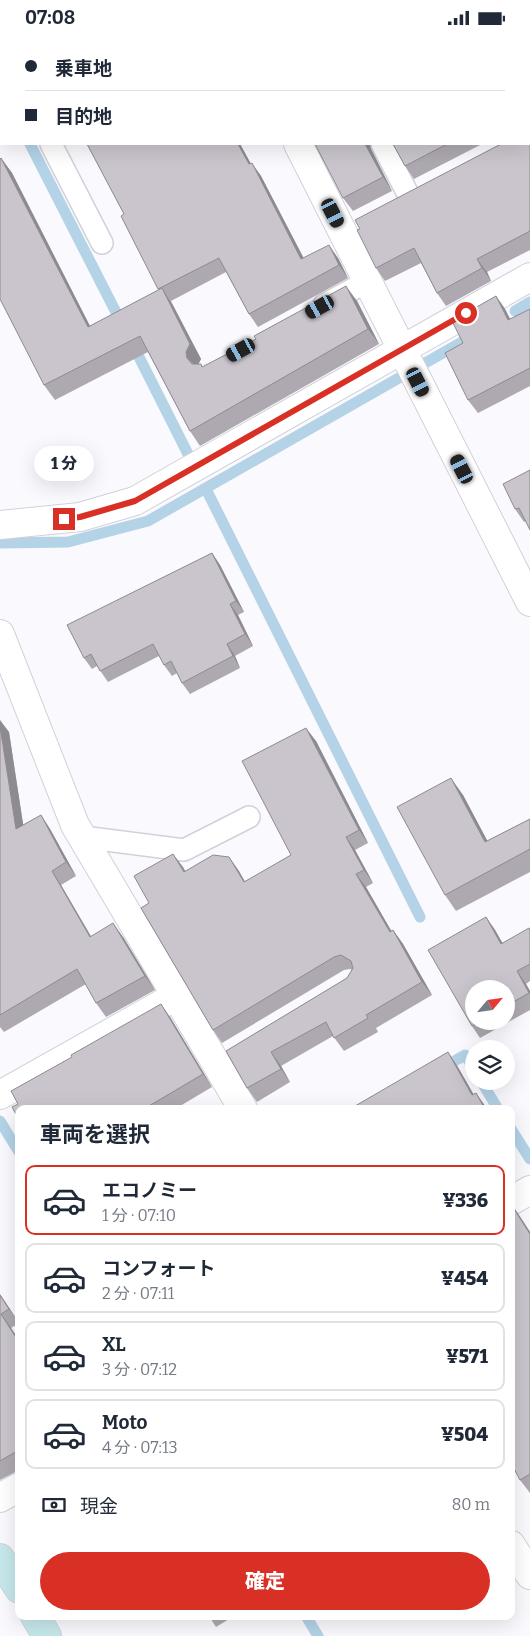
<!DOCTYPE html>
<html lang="ja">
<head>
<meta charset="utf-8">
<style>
	body { margin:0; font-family:Bitter,"Noto Sans JP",serif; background:#f2f2f3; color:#1f2937; height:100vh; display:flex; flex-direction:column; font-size:19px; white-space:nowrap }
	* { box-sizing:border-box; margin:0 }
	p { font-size:16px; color:#747a83 }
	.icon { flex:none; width:28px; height:28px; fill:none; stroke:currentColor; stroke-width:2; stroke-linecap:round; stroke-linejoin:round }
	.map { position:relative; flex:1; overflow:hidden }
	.drawer { position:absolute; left:15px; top:1070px; width:500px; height:515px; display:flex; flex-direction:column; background:#fff; border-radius:10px; box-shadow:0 5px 20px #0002 }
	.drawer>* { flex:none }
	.top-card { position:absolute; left:0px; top:0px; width:530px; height:110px; box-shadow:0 5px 20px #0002; display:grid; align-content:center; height:110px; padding:0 25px; background:#fff }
	.needle { width:32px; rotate:61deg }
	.buttons { position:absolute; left:465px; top:945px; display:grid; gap:10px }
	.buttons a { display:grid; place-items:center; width:50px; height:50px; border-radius:50%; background:#fff; box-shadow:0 5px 20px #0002; font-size:25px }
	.end { position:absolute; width:22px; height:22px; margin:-11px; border:6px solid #d93025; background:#fff; box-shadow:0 0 0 2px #fff }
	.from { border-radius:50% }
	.bubble { position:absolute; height:35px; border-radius:18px; background:#fff; box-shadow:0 5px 20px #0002; font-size:16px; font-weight:800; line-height:35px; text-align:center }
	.car { position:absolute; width:15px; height:30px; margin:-15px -8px; border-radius:6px; box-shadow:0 0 4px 1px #0007; background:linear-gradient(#222 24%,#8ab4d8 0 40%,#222 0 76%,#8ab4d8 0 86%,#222 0) }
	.top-card b { display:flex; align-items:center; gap:18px; height:48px; font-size:19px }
	.top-card b+b { border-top:1px solid #e0e1e3 }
	.top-card i { width:12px; height:12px; background:#1f2937 }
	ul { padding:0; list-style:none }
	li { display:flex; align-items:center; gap:15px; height:70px; margin:0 10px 8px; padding:0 15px; border:2px solid #e0e1e3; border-radius:10px }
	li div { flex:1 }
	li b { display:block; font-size:19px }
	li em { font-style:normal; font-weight:800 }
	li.current { border-color:#d93025 }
	li>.icon { width:45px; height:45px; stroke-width:1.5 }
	h2 { padding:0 25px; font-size:22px; line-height:60px }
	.pay { display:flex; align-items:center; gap:12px; height:55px; padding:0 25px; font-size:19px }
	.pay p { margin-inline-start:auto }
	.cta { display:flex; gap:10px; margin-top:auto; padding:10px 25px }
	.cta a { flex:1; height:58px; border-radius:30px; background:#d93025; color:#fff; font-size:20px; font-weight:800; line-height:58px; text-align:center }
	.status { display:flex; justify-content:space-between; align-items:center; height:35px; padding:0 25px; background:#fff; direction:ltr }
	.status svg { height:14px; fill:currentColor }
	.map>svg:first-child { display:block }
</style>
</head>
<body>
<div class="status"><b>07:08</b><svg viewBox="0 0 49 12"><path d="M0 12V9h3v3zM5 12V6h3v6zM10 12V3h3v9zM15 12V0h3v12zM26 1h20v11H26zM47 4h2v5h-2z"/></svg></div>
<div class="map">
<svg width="530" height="1601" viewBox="0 0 530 1601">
	<rect width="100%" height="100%" fill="#f9f9fe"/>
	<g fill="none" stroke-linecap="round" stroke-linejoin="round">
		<g stroke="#b4d3e7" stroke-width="11">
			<polyline points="529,38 530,40"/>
			<polyline points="30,109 122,289"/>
			<polyline points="515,276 530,267"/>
			<polyline points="133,310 191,425"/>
			<polyline points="206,454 420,882"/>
			<polyline points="0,508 68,507 148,486 476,299"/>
			<polyline points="442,1033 465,1020 474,1034"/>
			<polyline points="481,1046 498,1074"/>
			<polyline points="0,1086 19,1117"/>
			<polyline points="511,1094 530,1124"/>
			<polyline points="306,1581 318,1601"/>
		</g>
		<g stroke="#d1d1d9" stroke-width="24">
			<g id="lane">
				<polyline points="51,109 102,208"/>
				<polyline points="382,109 409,161"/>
				<polyline points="324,270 368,246"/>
				<polyline points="83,802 184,815 249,782"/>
			</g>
		</g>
		<g stroke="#d1d1d9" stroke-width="30">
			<g id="street">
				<polyline points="243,0 243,1"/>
				<polyline points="63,1 66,0"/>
				<polyline points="0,33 1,33"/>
				<polyline points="298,109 530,567"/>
				<polyline points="0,490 80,482 135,466 530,242"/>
				<polyline points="0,599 75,790 243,1074"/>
				<polyline points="0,1060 176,961"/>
				<polyline points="511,1166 530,1155"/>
				<polyline points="0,1463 19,1452"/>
				<polyline points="511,1510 530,1540"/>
			</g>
		</g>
		<g stroke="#d1d1d9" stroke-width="30">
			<g id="secondary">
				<polyline points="0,1523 19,1554"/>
				<polyline points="35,1581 47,1601"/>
			</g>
		</g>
		<use href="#lane" stroke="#fff" stroke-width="21"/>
		<use href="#street" stroke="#fff" stroke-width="28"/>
		<use href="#secondary" stroke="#c6e8eb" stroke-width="28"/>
	</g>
	<g fill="#aea9b0" fill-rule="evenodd">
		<polygon points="530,84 530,215 487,237 491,246 446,271 437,258 421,228 385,246 376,233 529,109"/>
		<polygon points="87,109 240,109 251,129 261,141 303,223 338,223 348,243 258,292 249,279 226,237 171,266 201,324 198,329 203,332 357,266 379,309 200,411 190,396 148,317 55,365 44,350 1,123 12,138 90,291 159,255 124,179"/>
		<polygon points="393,109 482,109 414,144 405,131"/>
		<polygon points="371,114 392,156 353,176 343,163"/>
		<polygon points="496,261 505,274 510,284 530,274 530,351 478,378 468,365 463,308"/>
		<polygon points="530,435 526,486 524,487 515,474"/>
		<polygon points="212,518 220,530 244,577 238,580 253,611 235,621 240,633 190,659 182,648 177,638 172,641 164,630 159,621 108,647 97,631 92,634 84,623"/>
		<polygon points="0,691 9,697 23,790 41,780 50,794 76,841 61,850 91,901 123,902 155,955 106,982 96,968 86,949 4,997 0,992"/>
		<polygon points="316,706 368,808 355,815 373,848 366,852 391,896 393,895 403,909 432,960 376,993 378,997 344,1016 333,1001 281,1031 290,1047 257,1067 247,1053 226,1016 347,943 352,935 350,934 344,935 222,1008 213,995 149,868 173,819 185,836 229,822 245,847 291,820"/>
		<polygon points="463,760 487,806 530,784 530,837 456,876 445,860"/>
		<path d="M486 882 495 895 502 908 530 895V946L526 949 530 956V975L480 1003 472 991ZM506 954V986H474Z"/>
		<polygon points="170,982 212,1052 175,1074 19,1074"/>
		<polygon points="511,1168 530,1197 530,1458 520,1445"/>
		<polygon points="0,1259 19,1288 11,1293 19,1305 19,1435 0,1445"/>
		<polygon points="209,1581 234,1581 216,1592"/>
	</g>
	<g fill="#8d8a90">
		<polygon points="238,109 240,109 258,142 249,129"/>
		<polygon points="365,109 370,109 371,114 392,156 383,142"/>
		<polygon points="1,123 12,138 98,307 88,292"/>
		<polygon points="252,128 261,141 311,237 301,224"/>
		<polygon points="329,210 338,223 348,243 339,230"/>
		<polygon points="477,224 487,237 491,246 482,233"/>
		<polygon points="346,251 357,266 379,309 368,294"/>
		<polygon points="162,253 172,269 201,324 197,332 187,323 186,317"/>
		<polygon points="496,261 505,274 517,298 508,285"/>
		<polygon points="212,518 220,530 244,577 236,566"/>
		<polygon points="230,569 238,580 253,611 245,599"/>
		<polygon points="227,609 235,621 240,633 233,621"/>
		<polygon points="0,685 9,697 26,808 16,794 0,691"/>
		<polygon points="306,693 316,706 368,808 359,795"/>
		<polygon points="451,743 463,760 497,824 485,807"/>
		<polygon points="41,780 50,794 76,841 66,827"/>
		<polygon points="346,802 355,815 373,848 364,835"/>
		<polygon points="173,819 183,832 193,850 184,837"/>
		<polygon points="229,822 239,836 253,861 244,847"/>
		<polygon points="52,836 61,850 99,916 90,902"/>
		<polygon points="356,839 366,852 400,911 390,897"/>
		<polygon points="486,882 495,895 510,921 501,909"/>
		<polygon points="113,888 123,902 155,955 145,941"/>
		<polygon points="393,895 403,909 432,960 422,947"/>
		<polygon points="517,936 526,949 530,956 530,959"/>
		<polygon points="161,969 170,982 212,1052 203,1039"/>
		<polygon points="271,1017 281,1031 290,1047 281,1034"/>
		<polygon points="448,1017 458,1032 482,1074 472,1060"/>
		<polygon points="476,1058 486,1072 486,1074 485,1074"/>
		<polygon points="511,1168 530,1197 530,1200"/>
		<polygon points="0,1259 4,1265 19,1288 9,1274"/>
		<polygon points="1,1279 11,1293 19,1305 19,1307"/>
	</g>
	<g fill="#cac5cd" stroke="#8d8a90">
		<polygon points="66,0 176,0 176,1 64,1"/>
		<polygon points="268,0 530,0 530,22 529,19 529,1 269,1"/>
		<polygon points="529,84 530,84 530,196 477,224 482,233 437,258 414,213 376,233 357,195 360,194 355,185 501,109 529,109"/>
		<polygon points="87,109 238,109 249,129 252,128 301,224 329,210 339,230 249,279 219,223 158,254 121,181 124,179"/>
		<polygon points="315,109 365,109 383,142 343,163"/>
		<polygon points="393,109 447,109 405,131"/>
		<polygon points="1,123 88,292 162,253 190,309 186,317 187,323 192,329 201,329 202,332 256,304 254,301 346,251 368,294 190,396 140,301 44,350 0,264 0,124"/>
		<polygon points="496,261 508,285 530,274 530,333 468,365 445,318 463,308 452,286"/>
		<polygon points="530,435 530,495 519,473 515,474 503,449"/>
		<polygon points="212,518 236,566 230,569 245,599 227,609 233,621 182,648 171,626 164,630 153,609 100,636 91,619 84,623 67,590"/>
		<polygon points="0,691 16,794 41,780 66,827 52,836 90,902 113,888 145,941 96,968 77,934 0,980"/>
		<polygon points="306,693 359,795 346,802 364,835 356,839 390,897 393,895 422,947 366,980 368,983 334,1003 326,987 271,1017 281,1034 247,1053 226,1016 347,943 353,933 351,926 341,920 334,922 213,995 141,873 149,868 134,841 173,819 184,837 213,820 229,822 244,847 291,820 242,726"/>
		<polygon points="451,743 485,807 530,784 530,814 445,860 397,772"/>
		<polygon points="486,882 501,909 529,893 530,896 530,929 517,936 529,958 506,971 506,954 474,954 474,986 479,986 472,991 428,915"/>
		<polygon points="161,969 203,1039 144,1074 19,1074 19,1085 12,1072 18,1069 11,1056 72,1022 71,1020"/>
		<polygon points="448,1017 472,1060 476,1058 485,1074 350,1074"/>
		<polygon points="511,1169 530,1199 530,1439 520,1445 511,1428"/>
		<polygon points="0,1260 9,1274 1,1279 19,1307 19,1415 0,1426"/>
	</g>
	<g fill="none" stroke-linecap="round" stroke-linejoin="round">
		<polyline stroke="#d93025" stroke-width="6" points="64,484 80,482 135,466 466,278"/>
	</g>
</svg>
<div class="buttons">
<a><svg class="needle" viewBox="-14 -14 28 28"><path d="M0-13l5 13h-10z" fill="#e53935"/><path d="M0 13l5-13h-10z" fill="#747a83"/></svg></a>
<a><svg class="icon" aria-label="layers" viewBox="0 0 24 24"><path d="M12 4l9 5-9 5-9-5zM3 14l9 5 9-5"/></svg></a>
</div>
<i class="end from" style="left:466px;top:278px"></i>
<i class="end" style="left:64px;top:484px"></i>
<div class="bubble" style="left:34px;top:411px;width:60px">1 分</div>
<i class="car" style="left:333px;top:178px;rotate:153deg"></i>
<i class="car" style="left:320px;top:272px;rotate:241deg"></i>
<i class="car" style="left:241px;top:315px;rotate:241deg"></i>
<i class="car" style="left:418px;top:347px;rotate:153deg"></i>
<i class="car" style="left:462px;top:434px;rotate:333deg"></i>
<div class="top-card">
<b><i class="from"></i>乗車地</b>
<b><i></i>目的地</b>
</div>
<section class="drawer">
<h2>車両を選択</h2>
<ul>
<li class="current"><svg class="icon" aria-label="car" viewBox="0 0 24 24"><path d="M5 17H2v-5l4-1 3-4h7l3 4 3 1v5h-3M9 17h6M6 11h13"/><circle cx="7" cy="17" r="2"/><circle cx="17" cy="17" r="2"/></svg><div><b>エコノミー</b><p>1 分 · 07:10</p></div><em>¥336</em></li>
<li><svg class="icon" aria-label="car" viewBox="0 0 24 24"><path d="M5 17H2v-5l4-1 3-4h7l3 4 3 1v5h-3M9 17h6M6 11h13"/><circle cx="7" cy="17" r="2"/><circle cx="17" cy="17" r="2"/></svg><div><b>コンフォート</b><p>2 分 · 07:11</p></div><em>¥454</em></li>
<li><svg class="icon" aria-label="car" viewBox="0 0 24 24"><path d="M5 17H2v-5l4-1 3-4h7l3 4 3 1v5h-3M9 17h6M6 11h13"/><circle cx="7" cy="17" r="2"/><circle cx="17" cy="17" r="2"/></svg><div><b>XL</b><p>3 分 · 07:12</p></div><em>¥571</em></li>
<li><svg class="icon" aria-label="car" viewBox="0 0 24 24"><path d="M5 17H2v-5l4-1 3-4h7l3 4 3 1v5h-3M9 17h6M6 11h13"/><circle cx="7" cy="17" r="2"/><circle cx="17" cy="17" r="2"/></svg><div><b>Moto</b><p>4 分 · 07:13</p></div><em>¥504</em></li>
</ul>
<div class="pay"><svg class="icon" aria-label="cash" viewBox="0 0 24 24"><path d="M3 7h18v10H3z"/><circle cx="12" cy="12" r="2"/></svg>現金<p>80 m</p></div>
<div class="cta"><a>確定</a></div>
</section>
</div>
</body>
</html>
